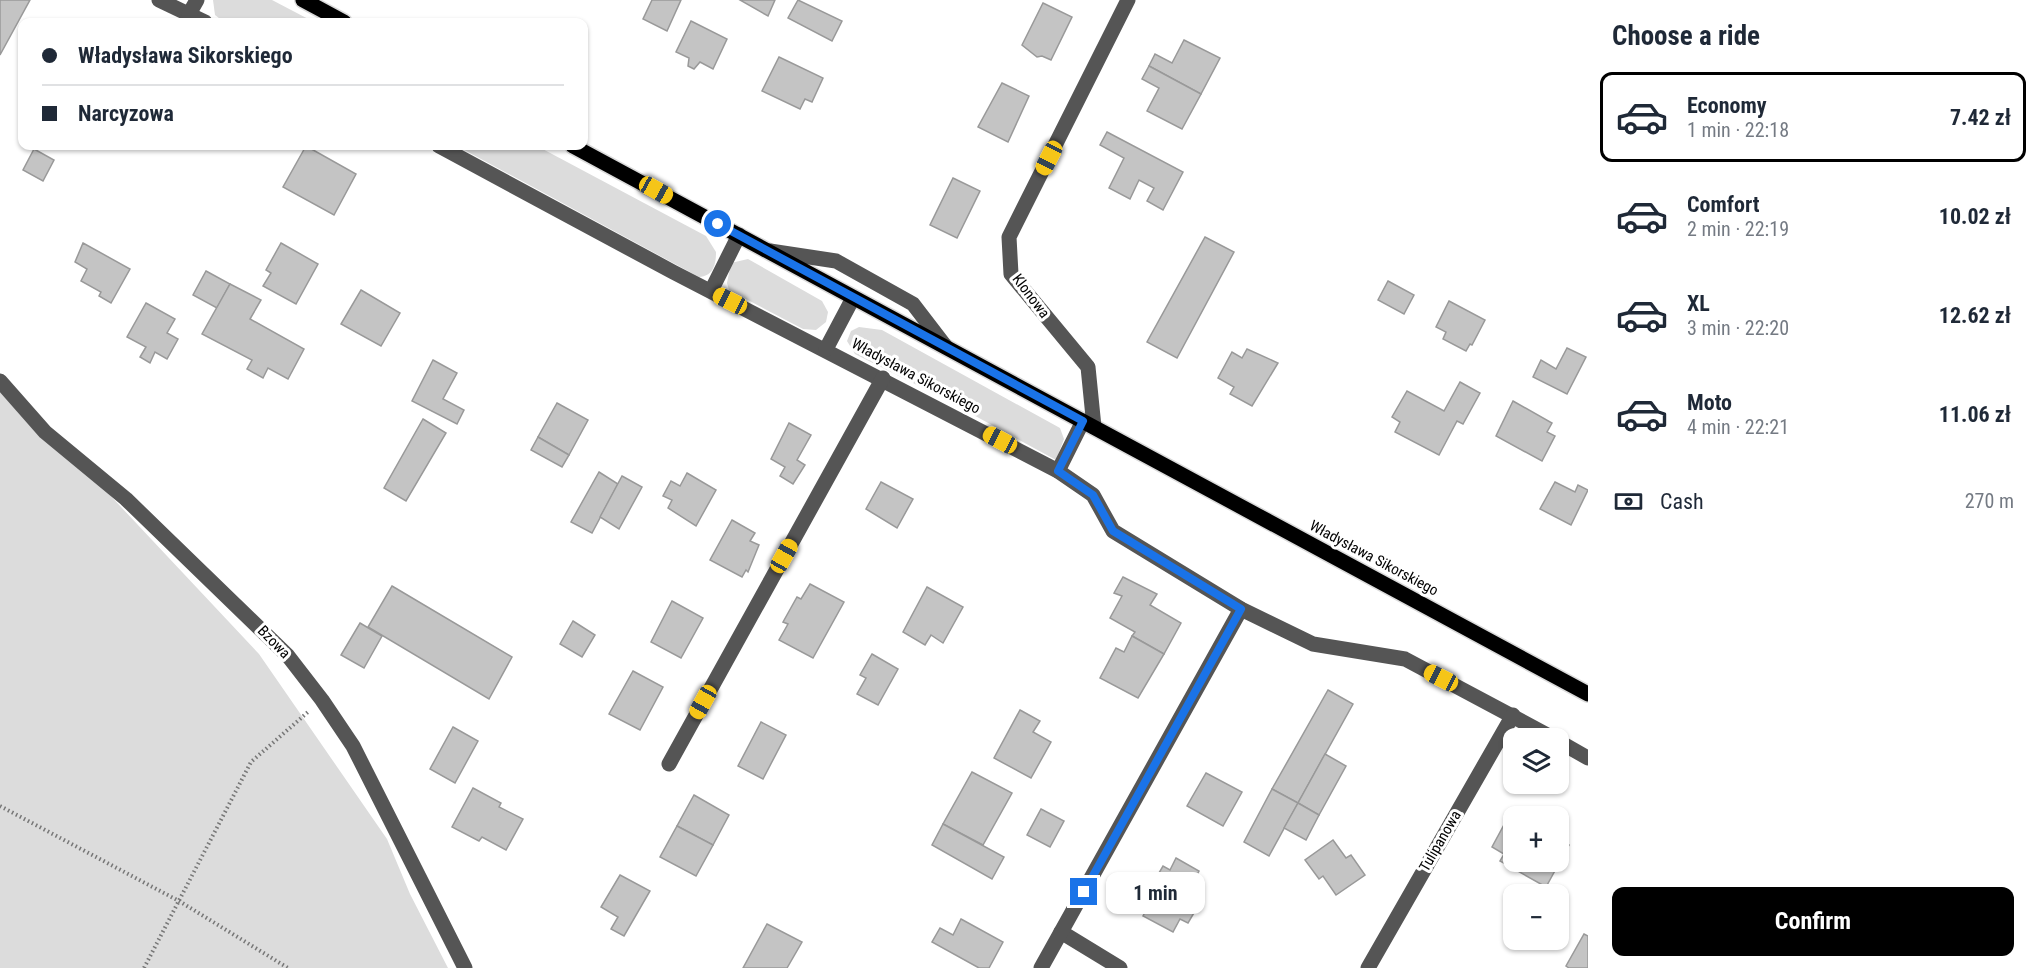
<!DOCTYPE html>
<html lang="en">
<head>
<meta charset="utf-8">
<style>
	body { margin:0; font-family:"Roboto Condensed",sans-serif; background:#f6f6f7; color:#1f2937; height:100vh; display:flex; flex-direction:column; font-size:22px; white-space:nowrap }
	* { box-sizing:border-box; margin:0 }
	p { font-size:20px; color:#747a83 }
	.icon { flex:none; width:33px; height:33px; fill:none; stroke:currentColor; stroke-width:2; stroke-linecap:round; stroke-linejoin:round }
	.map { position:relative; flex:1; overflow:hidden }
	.side { display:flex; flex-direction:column; background:#fff; width:450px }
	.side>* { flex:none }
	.hud { position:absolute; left:18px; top:18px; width:570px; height:132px; border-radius:12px; box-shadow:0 2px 4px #0004; display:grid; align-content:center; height:132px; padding:0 24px; background:#fff }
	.controls { position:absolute; left:1503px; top:728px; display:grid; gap:12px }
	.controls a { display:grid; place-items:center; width:66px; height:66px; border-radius:12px; background:#fff; box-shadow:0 2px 4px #0004; font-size:30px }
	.end { position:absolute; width:27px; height:27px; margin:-14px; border:8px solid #1a73e8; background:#fff; box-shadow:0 0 0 3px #fff }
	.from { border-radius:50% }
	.bubble { position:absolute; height:42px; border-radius:12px; background:#fff; box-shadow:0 2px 4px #0004; font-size:20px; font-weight:700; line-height:42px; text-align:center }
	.car { position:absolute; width:18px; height:36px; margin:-18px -9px; border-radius:8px; box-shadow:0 0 4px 2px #0007; background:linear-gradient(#f5c518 24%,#345 0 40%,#f5c518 0 76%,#345 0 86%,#f5c518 0) }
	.hud b { display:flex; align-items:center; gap:21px; height:57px; font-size:22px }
	.hud b+b { border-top:2px solid #e0e1e3 }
	.hud i { width:15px; height:15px; background:#1f2937 }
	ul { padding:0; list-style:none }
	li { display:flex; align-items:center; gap:18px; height:90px; margin:0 12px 9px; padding:0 12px; border:3px solid transparent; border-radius:12px }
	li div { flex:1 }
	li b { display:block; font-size:22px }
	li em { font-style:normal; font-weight:700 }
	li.on { border-color:#000 }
	li>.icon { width:54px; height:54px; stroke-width:1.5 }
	h2 { padding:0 24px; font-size:27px; line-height:72px }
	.pay { display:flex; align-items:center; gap:15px; height:66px; padding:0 24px; font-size:22px }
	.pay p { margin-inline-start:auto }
	.action { display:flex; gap:12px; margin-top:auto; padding:12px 24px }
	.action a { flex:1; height:69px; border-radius:12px; background:#000; color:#fff; font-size:24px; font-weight:700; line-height:69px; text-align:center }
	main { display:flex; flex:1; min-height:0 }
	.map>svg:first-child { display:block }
</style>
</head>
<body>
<main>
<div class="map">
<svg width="1588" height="968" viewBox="0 0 1588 968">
	<rect width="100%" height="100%" fill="#fff"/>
	<g fill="#dcdcdc">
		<polygon points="213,0 272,0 314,22 224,22 215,15"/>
		<path d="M457 146H537L706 236 716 252C716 265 713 276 699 277Z"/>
		<polygon points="748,259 822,301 828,312 826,322 816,330 803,329 729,290 727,283 731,263"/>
		<polygon points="859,327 882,330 1060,428 1064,439 1056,460 935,394 855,354 847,341 851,331"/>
		<polygon points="0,378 259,654 387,839 410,894 448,968 0,968"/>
	</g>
	<g fill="#c4c4c4" stroke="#999" stroke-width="1.5">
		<polygon points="0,0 30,0 0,55"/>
		<polygon points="652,0 681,0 667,31 643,19"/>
		<polygon points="740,0 775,0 768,16"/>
		<polygon points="798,0 842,21 832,41 788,18"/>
		<polygon points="1043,3 1072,17 1051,60 1042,56 1037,57 1022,45"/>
		<polygon points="691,21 727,39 713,69 700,62 694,69 688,66 689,58 676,52"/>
		<polygon points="1184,40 1220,58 1201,94 1149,66 1155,54 1172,63"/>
		<polygon points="779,57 823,78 812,102 805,99 800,109 762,91"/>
		<polygon points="1149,66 1201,94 1182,129 1147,111 1159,88 1142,79"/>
		<polygon points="1002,83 1029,96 1008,142 978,127"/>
		<polygon points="1107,132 1183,172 1163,210 1147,201 1154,188 1139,180 1130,199 1109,188 1124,158 1100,145"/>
		<polygon points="306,146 356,174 334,215 283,187"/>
		<polygon points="34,149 54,160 43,181 23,170"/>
		<polygon points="953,178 980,191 957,238 930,225"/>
		<polygon points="1205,237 1234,252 1177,358 1147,342"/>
		<polygon points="83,243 130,269 111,303 99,296 101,292 81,281 87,269 75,262"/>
		<polygon points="281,243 318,264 296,304 263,286 271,273 266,270"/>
		<polygon points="206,271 230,284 217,308 193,295"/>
		<polygon points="1388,281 1414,295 1404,314 1378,300"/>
		<polygon points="230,284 261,300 250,319 304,349 288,379 268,368 263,378 247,369 252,360 202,334"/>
		<polygon points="361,290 400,313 381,346 341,324"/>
		<polygon points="1449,301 1485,320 1472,345 1470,344 1466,351 1443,339 1446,332 1436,327"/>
		<polygon points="146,303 175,319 167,333 178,339 167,359 155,352 150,363 140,357 146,347 127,337"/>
		<polygon points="1567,348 1586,357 1567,394 1533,377 1541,360 1556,369"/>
		<polygon points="1247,349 1278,363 1252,406 1230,394 1234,387 1218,378 1232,352 1242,358"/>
		<polygon points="433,360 457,373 443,399 464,410 457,424 412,401"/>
		<polygon points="1460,382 1480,393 1463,424 1457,421 1439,455 1395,432 1400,422 1392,417 1407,391 1444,411"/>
		<polygon points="1513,401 1552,423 1547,432 1555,436 1542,461 1496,436"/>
		<polygon points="557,403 588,420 569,455 538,437"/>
		<polygon points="423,419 446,433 406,501 384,488"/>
		<polygon points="789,423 811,435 797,460 805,465 793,484 780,476 785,467 771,459"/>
		<polygon points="538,437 569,455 562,467 531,450"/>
		<polygon points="599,472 618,484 592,533 571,522"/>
		<polygon points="687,473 716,490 696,526 668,508 672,500 663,496 671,481 680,486"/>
		<polygon points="622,476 642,487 619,529 600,517"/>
		<polygon points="881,482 913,499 897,528 866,509"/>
		<polygon points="1555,482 1575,492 1578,485 1588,490 1571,525 1540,509"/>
		<polygon points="732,520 755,533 750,541 759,545 748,572 746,570 742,577 710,560"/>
		<polygon points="1123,577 1157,594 1150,605 1181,623 1164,654 1132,636 1135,632 1110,618 1122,596 1114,593"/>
		<polygon points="810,584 844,602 813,658 779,640 788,624 783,622 797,597 801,599"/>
		<polygon points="392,586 512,657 489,699 368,627"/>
		<polygon points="927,587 963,607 943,643 931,635 925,645 903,632"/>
		<polygon points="672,601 703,618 681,658 651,642"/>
		<polygon points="573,621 595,635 582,657 560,644"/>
		<polygon points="360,623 382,636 364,668 341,655"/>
		<polygon points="1132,636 1164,654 1138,698 1100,678 1116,648 1124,652"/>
		<polygon points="872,654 898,669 878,705 857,694 866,678 860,675"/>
		<polygon points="633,671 663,687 640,730 609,714"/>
		<polygon points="1328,690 1353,704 1298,803 1272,789"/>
		<polygon points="1020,710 1040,721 1033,732 1051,742 1031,778 994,758"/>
		<polygon points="761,722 786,735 763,779 738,766"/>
		<polygon points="453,727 478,741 455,783 430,769"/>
		<polygon points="1325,754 1346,766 1319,815 1298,803"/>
		<polygon points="972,772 1012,793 983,845 943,824"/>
		<polygon points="1206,773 1242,792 1223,826 1187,806"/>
		<polygon points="473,788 501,803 499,807 523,819 506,850 482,837 479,841 452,827"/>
		<polygon points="1272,789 1298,803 1269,856 1244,842"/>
		<polygon points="694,795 729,815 713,845 677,826"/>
		<polygon points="1298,803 1319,815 1306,840 1284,828"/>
		<polygon points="1041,809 1064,821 1050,847 1027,835"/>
		<polygon points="1512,810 1524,816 1514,816 1514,861 1558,861 1558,839 1569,845 1546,887 1500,861 1504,854 1492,847"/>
		<polygon points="943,824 1004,857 992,879 932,845"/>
		<polygon points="677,826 713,845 696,876 660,857"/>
		<polygon points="1333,840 1346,858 1351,855 1365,875 1336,895 1323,876 1319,879 1305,860"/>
		<polygon points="1176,858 1199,871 1185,899 1198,906 1188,923 1180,919 1173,932 1143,916 1150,903 1137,895 1145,882 1152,885 1163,866 1170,870"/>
		<polygon points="620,875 650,891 624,936 611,929 618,917 601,907"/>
		<polygon points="961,919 1003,942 989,968 979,968 932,942 940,928 953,935"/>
		<polygon points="767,924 802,942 787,968 743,968"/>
		<polygon points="1584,934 1588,936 1588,968 1569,968 1566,966"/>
	</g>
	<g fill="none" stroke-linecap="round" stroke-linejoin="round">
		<g stroke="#dbdbdb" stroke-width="18">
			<g id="major">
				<polyline points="303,0 344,22"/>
				<polyline points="573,146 1588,694"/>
			</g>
		</g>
		<g stroke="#777" stroke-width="4" stroke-dasharray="1.5 3" stroke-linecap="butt">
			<polyline points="0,806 179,901 288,968"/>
			<polyline points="144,968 251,762 308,712"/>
		</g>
		<g stroke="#555" stroke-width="15">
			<polyline points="159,0 205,22"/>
			<polyline points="189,14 197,0"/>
			<polyline points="439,146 673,272 1058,471 1093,495 1113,531 1241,609 1313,644 1405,659 1553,738"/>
			<polyline points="770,251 836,261 913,304 946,347"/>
			<polyline points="711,291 739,235"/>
			<polyline points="826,349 853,298"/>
			<polyline points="0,381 45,432 126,499 288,656 322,700 353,746 465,968"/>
			<polyline points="1094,427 1088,367 1011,274 1009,237 1128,0"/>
			<polyline points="1058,471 1083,421"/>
			<polyline points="1558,741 1588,758"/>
			<polyline points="669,764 883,378"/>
			<polyline points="1061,932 1120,968"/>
			<polyline points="1041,968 1241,609"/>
			<polyline points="1368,968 1513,715"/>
		</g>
		<use href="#major" stroke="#000" stroke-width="15"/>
	</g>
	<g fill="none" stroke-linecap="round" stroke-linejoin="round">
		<polyline stroke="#1a73e8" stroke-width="8" points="718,224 1083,421 1058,471 1093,495 1113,531 1241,609 1084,892"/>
	</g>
	<g text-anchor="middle" stroke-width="6" stroke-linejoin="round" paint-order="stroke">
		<g font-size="15" fill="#000" stroke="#fff">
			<text transform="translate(1031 296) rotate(53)" y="5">Klonowa</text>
			<text transform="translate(916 376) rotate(28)" y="5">Władysława Sikorskiego</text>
			<text transform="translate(1374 558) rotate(28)" y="5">Władysława Sikorskiego</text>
			<text transform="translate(274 642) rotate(46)" y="5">Bzowa</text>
			<text transform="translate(1440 841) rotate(-60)" y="5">Tulipanowa</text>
		</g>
	</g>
</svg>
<div class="controls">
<a><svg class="icon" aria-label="layers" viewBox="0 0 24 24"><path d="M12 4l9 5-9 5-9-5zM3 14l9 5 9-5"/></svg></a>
<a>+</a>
<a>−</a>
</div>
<i class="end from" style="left:718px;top:224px"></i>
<i class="end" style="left:1084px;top:892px"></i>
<div class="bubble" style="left:1106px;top:872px;width:99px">1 min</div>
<i class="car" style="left:1049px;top:158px;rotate:207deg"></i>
<i class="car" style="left:656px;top:190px;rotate:119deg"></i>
<i class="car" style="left:730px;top:301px;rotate:297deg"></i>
<i class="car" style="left:1000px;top:440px;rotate:298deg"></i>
<i class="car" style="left:784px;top:556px;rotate:29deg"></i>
<i class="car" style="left:1441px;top:678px;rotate:297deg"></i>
<i class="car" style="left:703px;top:702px;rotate:209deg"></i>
<div class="hud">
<b><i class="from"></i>Władysława Sikorskiego</b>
<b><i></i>Narcyzowa</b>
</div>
</div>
<section class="side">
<h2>Choose a ride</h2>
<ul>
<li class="on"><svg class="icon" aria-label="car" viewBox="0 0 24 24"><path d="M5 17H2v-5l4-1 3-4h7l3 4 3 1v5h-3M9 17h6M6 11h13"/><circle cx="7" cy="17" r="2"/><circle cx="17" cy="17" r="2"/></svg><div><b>Economy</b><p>1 min · 22:18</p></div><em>7.42 zł</em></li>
<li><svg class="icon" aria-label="car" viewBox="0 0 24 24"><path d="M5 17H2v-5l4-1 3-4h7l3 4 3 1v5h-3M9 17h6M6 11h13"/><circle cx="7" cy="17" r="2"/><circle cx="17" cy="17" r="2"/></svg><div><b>Comfort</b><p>2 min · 22:19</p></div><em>10.02 zł</em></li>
<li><svg class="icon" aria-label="car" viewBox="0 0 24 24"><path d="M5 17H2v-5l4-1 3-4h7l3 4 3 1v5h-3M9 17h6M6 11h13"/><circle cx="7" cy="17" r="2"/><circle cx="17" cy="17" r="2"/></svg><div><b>XL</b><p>3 min · 22:20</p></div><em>12.62 zł</em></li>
<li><svg class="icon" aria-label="car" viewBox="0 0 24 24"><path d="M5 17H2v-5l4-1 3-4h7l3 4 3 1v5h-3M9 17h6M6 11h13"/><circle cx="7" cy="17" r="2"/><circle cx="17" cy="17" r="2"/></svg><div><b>Moto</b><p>4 min · 22:21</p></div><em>11.06 zł</em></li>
</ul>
<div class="pay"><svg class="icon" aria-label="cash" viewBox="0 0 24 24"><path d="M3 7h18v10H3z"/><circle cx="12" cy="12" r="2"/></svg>Cash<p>270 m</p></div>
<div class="action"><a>Confirm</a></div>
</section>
</main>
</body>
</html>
